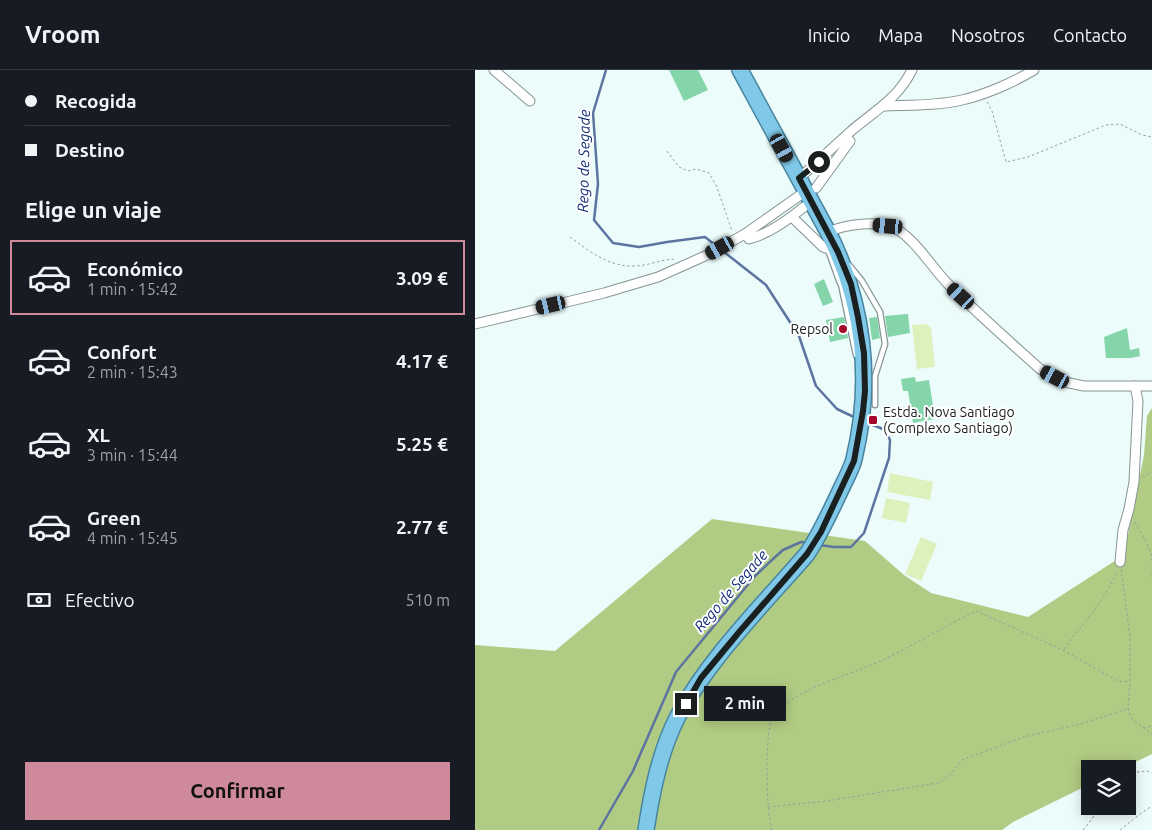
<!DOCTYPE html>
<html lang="es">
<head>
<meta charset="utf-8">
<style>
	body { margin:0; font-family:Ubuntu,sans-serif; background:#242831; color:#f1f3f6; height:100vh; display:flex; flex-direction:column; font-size:19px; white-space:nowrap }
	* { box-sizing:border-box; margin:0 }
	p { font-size:16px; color:#9ea1a6 }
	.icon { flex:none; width:28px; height:28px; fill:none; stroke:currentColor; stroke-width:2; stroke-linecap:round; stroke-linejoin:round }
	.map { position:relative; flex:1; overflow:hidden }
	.side { display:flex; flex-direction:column; background:#171b24; width:475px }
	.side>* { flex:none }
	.hud { display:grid; align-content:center; height:110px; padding:0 25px; background:#171b24 }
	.controls { position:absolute; left:606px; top:690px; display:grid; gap:10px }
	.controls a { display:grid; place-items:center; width:55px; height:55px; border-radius:0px; background:#171b24; box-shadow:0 2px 12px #0003; font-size:25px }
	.end { position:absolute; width:22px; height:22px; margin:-11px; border:6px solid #1a2020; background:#fff; box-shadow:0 0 0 2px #fff }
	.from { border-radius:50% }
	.bubble { position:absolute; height:35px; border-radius:0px; background:#171b24; box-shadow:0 2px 12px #0003; font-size:16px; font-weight:700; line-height:35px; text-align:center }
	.car { position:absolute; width:15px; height:30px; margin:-15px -8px; border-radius:6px; box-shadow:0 0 4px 1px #0007; background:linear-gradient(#222 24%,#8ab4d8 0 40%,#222 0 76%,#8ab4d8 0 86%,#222 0) }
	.hud b { display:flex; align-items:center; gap:18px; height:48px; font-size:19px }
	.hud b+b { border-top:1px solid #363941 }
	.hud i { width:12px; height:12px; background:#f1f3f6 }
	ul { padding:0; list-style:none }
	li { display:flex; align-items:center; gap:15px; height:75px; margin:0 10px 8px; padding:0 15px; border:2px solid transparent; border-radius:0px }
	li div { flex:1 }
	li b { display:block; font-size:19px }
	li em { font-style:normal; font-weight:700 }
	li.selected { border-color:#ce899a }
	li>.icon { width:45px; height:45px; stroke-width:1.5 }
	h2 { padding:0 25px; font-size:22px; line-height:60px }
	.pay { display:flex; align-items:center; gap:12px; height:55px; padding:0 25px; font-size:19px }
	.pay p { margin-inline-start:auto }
	.action { display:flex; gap:10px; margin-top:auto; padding:10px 25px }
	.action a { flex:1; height:58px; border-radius:0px; background:#ce899a; color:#111; font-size:20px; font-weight:700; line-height:58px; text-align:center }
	header { display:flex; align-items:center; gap:30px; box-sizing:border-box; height:70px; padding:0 25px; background:#171b24; border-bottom:1px solid #363941 }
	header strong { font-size:24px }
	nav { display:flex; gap:28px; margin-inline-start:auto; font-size:18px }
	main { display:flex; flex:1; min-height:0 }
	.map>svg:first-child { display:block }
</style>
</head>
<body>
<header>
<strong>Vroom</strong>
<nav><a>Inicio</a><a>Mapa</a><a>Nosotros</a><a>Contacto</a></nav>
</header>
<main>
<section class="side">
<div class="hud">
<b><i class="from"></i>Recogida</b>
<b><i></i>Destino</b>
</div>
<h2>Elige un viaje</h2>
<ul>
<li class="selected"><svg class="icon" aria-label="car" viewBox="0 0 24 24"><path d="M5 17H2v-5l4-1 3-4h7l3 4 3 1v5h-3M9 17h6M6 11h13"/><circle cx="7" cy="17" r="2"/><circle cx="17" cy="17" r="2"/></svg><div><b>Económico</b><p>1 min · 15:42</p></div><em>3.09 €</em></li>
<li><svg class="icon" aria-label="car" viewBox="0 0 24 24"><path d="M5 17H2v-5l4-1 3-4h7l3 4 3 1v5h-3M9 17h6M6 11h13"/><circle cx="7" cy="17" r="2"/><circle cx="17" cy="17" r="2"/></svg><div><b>Confort</b><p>2 min · 15:43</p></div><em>4.17 €</em></li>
<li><svg class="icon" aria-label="car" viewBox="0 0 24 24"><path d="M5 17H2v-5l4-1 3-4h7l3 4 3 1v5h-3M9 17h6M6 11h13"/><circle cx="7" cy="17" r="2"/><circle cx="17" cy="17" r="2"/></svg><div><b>XL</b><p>3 min · 15:44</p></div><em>5.25 €</em></li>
<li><svg class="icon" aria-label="car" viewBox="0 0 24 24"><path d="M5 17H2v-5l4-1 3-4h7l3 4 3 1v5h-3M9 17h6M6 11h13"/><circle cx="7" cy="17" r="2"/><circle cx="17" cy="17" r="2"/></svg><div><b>Green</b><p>4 min · 15:45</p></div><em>2.77 €</em></li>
</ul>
<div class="pay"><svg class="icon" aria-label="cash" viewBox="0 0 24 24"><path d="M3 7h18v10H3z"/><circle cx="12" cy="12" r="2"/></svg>Efectivo<p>510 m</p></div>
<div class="action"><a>Confirmar</a></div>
</section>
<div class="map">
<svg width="677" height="760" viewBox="0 0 677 760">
	<rect width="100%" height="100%" fill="#ecfcfb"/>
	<g fill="#ddf1bc">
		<polygon points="451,254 456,258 460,297 442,299 437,255"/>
		<polygon points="415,403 458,412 455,430 412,422"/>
		<polygon points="411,428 435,433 431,453 407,448"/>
		<polygon points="446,467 462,474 446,511 430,504"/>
	</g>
	<polygon fill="#b0cb83" points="677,338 677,684 646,699 615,699 615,714 538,752 527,760 0,760 0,575 80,581 237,449 390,471 429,505 456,523 553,547 649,485 669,385 672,346"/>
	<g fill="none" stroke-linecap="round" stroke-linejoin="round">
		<g stroke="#5d74a0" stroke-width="2.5">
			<polyline points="131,0 118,43 123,114 119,150 138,173 164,177 192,172 230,167 291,215 324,266 341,316 362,339 381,348"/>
			<polyline points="345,475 359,477 376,477 389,463 414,388 415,370 410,360 391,352"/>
			<polyline points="124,760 158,701 201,602 280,506 298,489 308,480 326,472 332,473"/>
		</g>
	</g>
	<g fill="#85d5aa">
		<polygon points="194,0 223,0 233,20 209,31"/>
		<polygon points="349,209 358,232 348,236 339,214"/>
		<polygon points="433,244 435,263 413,267 410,246"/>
		<polygon points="369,247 373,268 355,272 351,250"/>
		<polygon points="402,247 405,268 397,270 394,248"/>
		<polygon points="652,258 655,280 664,278 665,286 656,288 631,288 629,267"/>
		<polygon points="440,307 441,312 454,310 460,349 438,353 433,321 428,321 426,309"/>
	</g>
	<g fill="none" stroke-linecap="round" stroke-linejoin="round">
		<g stroke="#859393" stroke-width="7">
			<g id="service">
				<polyline points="353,180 365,213"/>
				<polyline points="374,195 387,211 405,242 410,274 400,306 400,335"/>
				<polyline points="366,209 366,214 381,285"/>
			</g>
		</g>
		<g stroke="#859393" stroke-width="11">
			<g id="minor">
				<polyline points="19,0 55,31"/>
				<path d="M409 36C434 35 462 36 487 30 510 25 539 12 559 0"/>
				<path d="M324 108C342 93 358 77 375 62 399 41 422 30 437 0"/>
				<polyline points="341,118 375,71 370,67"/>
				<polyline points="317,147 348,177 363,182"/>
				<path d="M353 162C372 154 402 150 421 159 439 168 459 200 474 215 503 244 534 271 565 299L594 313 609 316H677"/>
				<path d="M270 164 274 169C294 164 313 150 329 137"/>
				<polyline points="0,254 129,223 183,207 230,186 270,164 331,121"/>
				<polyline points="645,492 648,460 654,439 659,412 663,331 660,316"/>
			</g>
		</g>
		<g stroke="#48849f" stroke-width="18">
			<path id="trunk" d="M171 760C177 721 185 681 203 646 236 586 287 536 332 484 346 463 356 440 367 417 371 408 377 398 379 389 398 311 389 233 353 162L265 0"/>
		</g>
		<g stroke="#949f9f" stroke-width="1" stroke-dasharray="2.5 2.5" stroke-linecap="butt">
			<polyline points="512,32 517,41 531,92 553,87 631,55 645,54 667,65 677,67"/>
			<polyline points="192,81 204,97 213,101 221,99 234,103 242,117 257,161"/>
			<path d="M95 167C114 181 134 197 159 196 172 196 185 190 198 189L200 191"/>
			<polyline points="668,407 677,402"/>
			<path d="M660 452C667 466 677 477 677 494"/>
			<polyline points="646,499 655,566 655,611 653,639 656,648 677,664"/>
			<polyline points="677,504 677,508"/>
			<path d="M589 579C605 557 634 526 642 500"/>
			<polyline points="668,658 677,656"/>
			<polyline points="652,703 672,701 677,703"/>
			<polyline points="293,737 352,731 463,713 475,705 487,690 549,667 605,654 653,639"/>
			<path d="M297 760C291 744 289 656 299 644 327 615 375 606 410 589 441 574 470 556 501 541L588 580 641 610 649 612 655 611"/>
			<polyline points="608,760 617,749 624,736"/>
			<polyline points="645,760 665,744 677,736"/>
		</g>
		<use href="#service" stroke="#fff" stroke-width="4.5"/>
		<use href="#minor" stroke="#fff" stroke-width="9"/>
		<use href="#trunk" stroke="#80c8e8" stroke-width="15"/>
	</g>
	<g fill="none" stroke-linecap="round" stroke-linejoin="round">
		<polyline stroke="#1a2020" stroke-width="6" points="211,634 226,608 265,561 332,484 346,462 379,391 388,341 390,321 389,283 383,247 376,214 363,182 324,108 344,92"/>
	</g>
	<g fill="#a40729" stroke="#fff" stroke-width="2">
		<circle cx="368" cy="259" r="5"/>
		<rect x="393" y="345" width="10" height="10" rx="2.5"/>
	</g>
	<g text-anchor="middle" stroke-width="4" stroke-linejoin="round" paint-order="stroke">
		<g font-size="14" fill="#1a2020" stroke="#fff" text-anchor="end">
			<text x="358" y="264">Repsol</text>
			<text x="408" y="347" text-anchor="start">Estda. Nova Santiago<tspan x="408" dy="16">(Complexo Santiago)</tspan></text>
		</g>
		<g font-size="15" font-style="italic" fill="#143079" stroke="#fff">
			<text transform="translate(109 91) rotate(-89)" y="5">Rego de Segade</text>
			<text transform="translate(256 521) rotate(-49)" y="5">Rego de Segade</text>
		</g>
	</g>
</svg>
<div class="controls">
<a><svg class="icon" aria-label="layers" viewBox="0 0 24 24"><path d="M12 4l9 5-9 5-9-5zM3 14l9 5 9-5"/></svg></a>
</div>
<i class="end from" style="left:344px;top:92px"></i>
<i class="end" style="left:211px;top:634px"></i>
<div class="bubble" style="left:229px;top:616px;width:82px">2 min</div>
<i class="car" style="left:307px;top:78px;rotate:151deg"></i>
<i class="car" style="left:413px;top:156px;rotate:275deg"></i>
<i class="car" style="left:245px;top:178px;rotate:241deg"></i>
<i class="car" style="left:486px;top:226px;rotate:312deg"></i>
<i class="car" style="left:76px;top:235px;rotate:257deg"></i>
<i class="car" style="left:580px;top:307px;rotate:298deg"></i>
</div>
</main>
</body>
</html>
